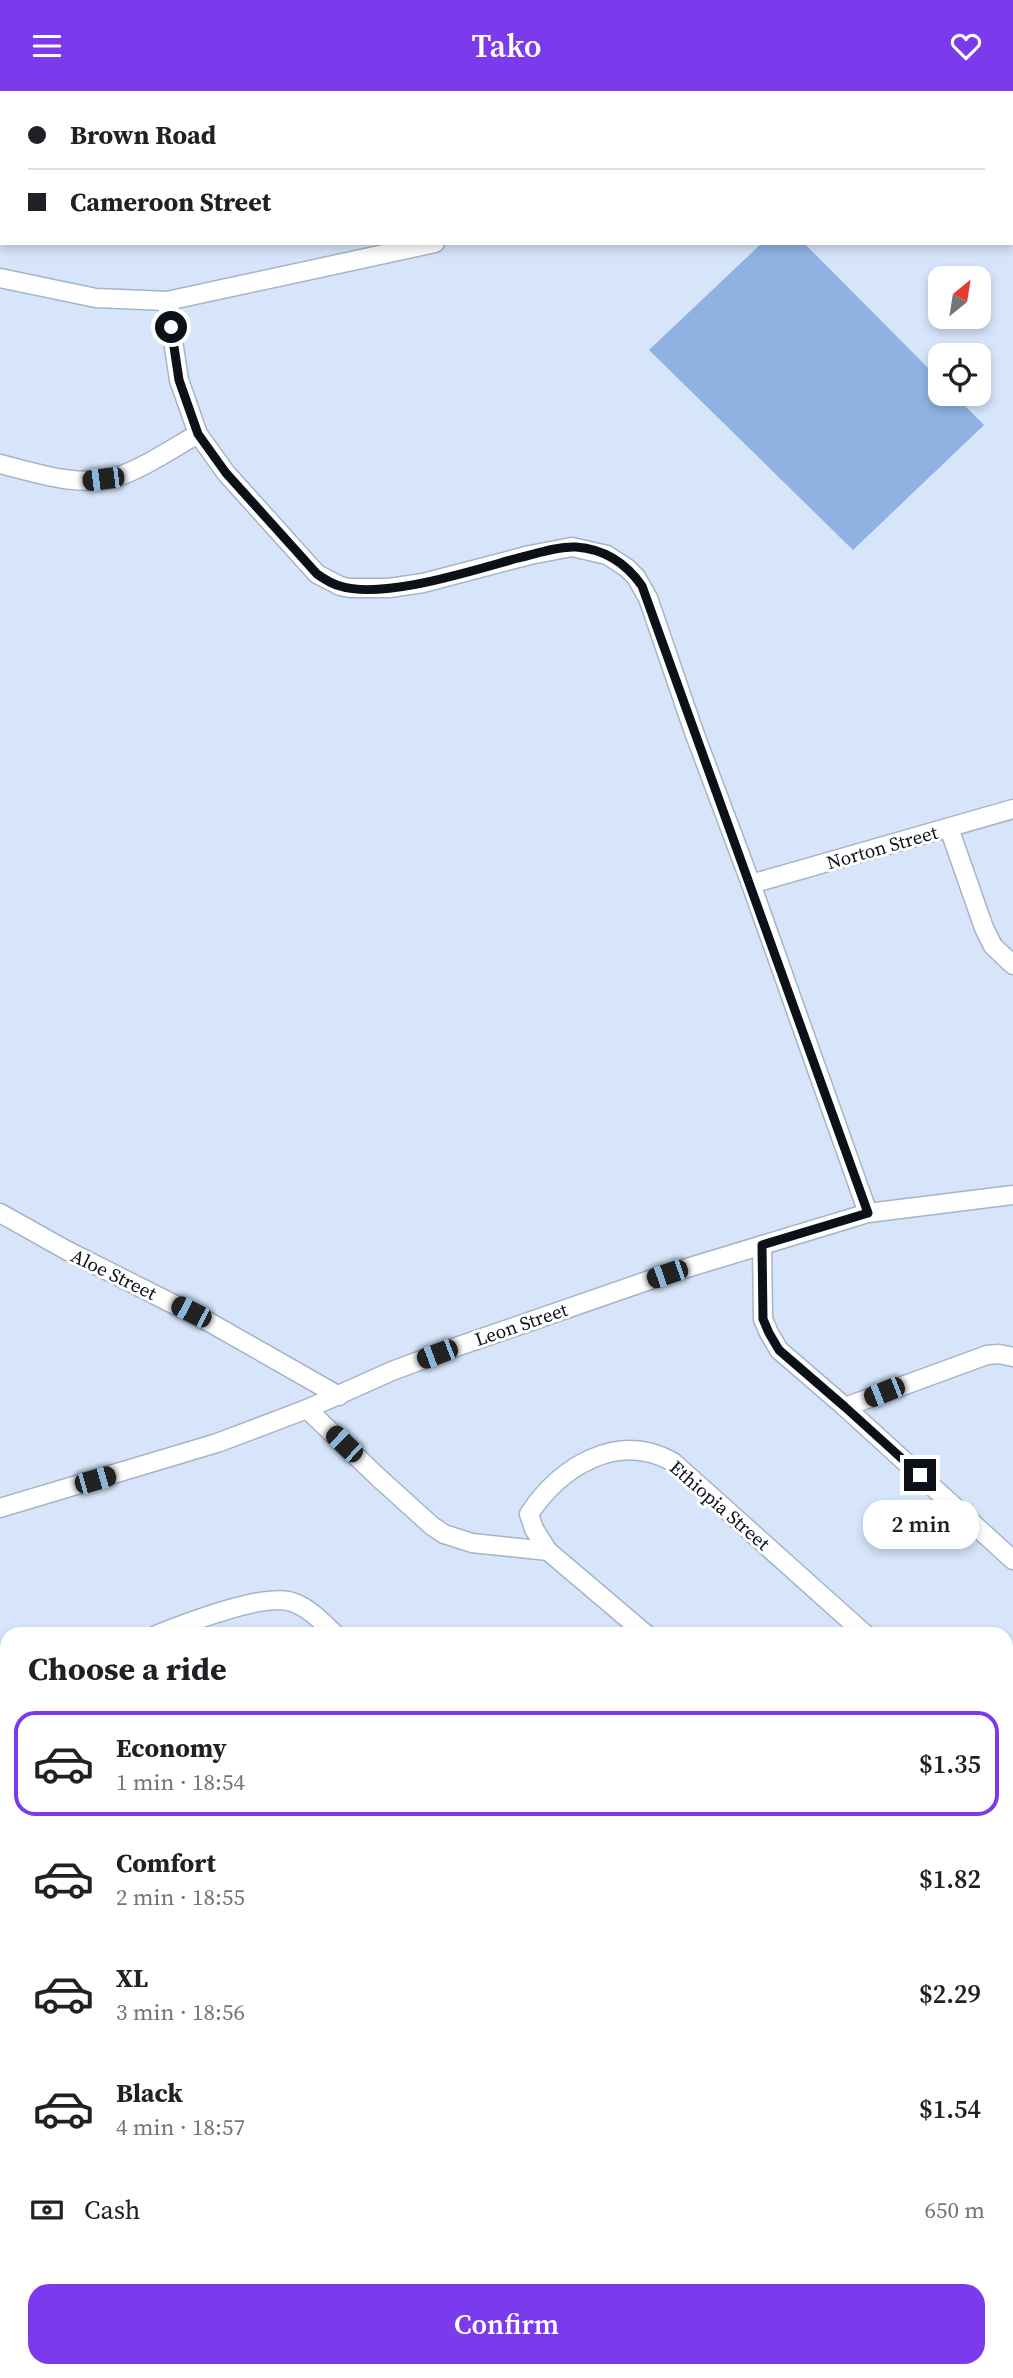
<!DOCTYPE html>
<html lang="en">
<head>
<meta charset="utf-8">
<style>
	body { margin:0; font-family:"Source Serif 4",serif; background:#f6f6f6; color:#202124; height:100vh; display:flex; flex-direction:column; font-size:26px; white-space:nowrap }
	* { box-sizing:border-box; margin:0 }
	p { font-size:23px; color:#757577 }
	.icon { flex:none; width:38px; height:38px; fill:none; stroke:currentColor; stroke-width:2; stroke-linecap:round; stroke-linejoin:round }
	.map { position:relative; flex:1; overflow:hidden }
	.side { position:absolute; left:0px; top:1536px; width:1013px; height:751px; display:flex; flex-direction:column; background:#fff; border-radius:21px 21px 0 0; box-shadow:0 4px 10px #0003 }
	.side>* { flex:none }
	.guide { position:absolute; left:0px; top:0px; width:1013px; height:154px; box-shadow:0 4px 10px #0003; display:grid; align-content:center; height:154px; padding:0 28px; background:#fff }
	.needle { width:46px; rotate:30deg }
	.fabs { position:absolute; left:928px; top:175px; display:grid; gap:14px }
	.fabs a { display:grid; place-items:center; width:63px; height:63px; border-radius:14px; background:#fff; box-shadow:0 4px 10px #0003; font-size:35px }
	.end { position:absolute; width:32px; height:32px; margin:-16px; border:9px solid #0c1017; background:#fff; box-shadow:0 0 0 4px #fff }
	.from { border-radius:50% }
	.bubble { position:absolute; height:49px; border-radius:21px; background:#fff; box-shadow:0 4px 10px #0003; font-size:23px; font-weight:600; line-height:49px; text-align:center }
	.car { position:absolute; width:21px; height:42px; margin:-21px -10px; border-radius:9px; box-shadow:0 0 5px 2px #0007; background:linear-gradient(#222 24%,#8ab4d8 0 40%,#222 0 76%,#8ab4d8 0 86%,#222 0) }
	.guide b { display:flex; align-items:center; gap:24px; height:66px; font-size:26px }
	.guide b+b { border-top:2px solid #e0e0e0 }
	.guide i { width:18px; height:18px; background:#202124 }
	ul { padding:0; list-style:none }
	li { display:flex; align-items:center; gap:21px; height:105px; margin:0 14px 10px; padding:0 14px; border:4px solid transparent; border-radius:21px }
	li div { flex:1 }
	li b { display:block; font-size:26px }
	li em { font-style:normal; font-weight:600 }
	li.selected { border-color:#7c3aed }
	li>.icon { width:63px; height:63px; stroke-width:1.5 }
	h2 { padding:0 28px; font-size:32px; line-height:84px }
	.pay { display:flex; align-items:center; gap:18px; height:77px; padding:0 28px; font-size:26px }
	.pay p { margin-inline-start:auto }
	.button { display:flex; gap:14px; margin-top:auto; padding:14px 28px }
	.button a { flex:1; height:80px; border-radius:21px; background:#7c3aed; color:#fff; font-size:28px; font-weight:600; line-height:80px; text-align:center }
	header { display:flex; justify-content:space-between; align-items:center; height:91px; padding:0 28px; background:#7c3aed; color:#fff; font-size:32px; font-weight:600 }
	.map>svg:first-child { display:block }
</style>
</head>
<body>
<header><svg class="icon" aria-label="menu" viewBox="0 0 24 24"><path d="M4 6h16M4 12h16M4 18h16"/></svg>Tako<svg class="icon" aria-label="heart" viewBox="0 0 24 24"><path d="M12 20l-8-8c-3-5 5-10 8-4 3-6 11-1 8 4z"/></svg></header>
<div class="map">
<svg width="1013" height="2287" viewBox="0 0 1013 2287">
	<rect width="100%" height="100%" fill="#d6e5f9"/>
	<polygon fill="#90b2e3" points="762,152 804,152 940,289 940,303 953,303 984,334 853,459 649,259"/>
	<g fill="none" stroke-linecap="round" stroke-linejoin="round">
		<g stroke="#a6b4c8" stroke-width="21">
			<g id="street">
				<polyline points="28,0 37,2"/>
				<polyline points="402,0 403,2"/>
				<polyline points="942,0 944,2"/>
				<polyline points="271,2 281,0"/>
				<polyline points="893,2 895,0"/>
				<polyline points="1012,102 1013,105"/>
				<polyline points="0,187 96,207 167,210 435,152"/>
				<polyline points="167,210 179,289 198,343 226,382 317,483 340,495 350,497 389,497 423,492 530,464 572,456 607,464 627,477 636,486 648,507 694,641 751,793 868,1122"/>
				<path d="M0 373C37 382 79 397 117 386 144 377 173 357 198 343"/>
				<polyline points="949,737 984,837 993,855 1013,874"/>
				<polyline points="751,793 1013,718"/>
				<polyline points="0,1122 66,1159 209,1231 339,1305"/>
				<polyline points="762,1154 763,1228 769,1242 779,1259 845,1316 1013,1469"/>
				<polyline points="845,1316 987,1264 999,1263 1013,1266"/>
				<polyline points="307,1318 379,1387 432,1435 444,1443 472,1452 548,1460"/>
				<polyline points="0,1417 217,1352 307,1318 392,1280 459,1255 667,1183 868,1122 1013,1104"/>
				<path d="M156 1544C184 1533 265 1501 292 1511 310 1517 323 1532 336 1544"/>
				<path d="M647 1544 548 1460 534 1438 529 1423C561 1375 618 1340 673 1371L866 1544"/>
				<polyline points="0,1582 7,1588"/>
				<polyline points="1006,1607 1013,1599"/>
				<polyline points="0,1690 7,1682"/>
				<polyline points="1006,1739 1013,1738"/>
				<polyline points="0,1741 7,1747"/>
				<polyline points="1006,1842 1013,1849"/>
				<polyline points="0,1918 7,1925"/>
				<polyline points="0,2082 7,2088"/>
				<polyline points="1006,2171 1013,2177"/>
				<polyline points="0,2236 7,2229"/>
				<polyline points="13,2280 21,2287"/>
				<polyline points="214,2280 221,2287"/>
				<polyline points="576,2280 583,2287"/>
				<polyline points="756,2280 763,2287"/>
				<polyline points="936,2280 943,2287"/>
			</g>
		</g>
		<use href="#street" stroke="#fff" stroke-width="18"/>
	</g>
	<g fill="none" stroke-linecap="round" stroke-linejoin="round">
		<path stroke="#0c1017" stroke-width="9" d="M171 236 179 289 198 343 226 382 317 483C324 488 332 493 340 495 383 509 474 479 518 467 536 463 557 455 576 456 604 458 626 472 642 495L868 1122 762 1154 763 1228 769 1242 779 1259 845 1316 920 1384"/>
	</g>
	<g text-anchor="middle" stroke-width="6" stroke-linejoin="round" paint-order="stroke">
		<g font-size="19" fill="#0c1017" stroke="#fff">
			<text transform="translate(882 756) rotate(-16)" y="7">Norton Street</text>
			<text transform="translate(114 1183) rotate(26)" y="7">Aloe Street</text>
			<text transform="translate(521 1233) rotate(-19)" y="7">Leon Street</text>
			<text transform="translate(720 1414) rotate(41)" y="7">Ethiopia Street</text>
		</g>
	</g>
</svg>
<div class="fabs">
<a><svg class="needle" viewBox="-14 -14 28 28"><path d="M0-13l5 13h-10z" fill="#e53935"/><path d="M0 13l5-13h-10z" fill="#757577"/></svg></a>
<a><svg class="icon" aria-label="locate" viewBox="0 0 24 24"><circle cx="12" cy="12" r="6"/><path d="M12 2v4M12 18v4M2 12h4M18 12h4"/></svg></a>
</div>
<i class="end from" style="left:171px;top:236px"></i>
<i class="end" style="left:920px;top:1384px"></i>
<div class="bubble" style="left:863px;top:1409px;width:116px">2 min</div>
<i class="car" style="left:103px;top:388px;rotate:263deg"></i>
<i class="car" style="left:667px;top:1183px;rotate:251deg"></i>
<i class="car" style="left:191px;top:1221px;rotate:297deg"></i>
<i class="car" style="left:437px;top:1263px;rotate:249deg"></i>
<i class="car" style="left:884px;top:1301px;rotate:248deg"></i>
<i class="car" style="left:344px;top:1353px;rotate:314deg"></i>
<i class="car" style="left:95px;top:1389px;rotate:74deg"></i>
<div class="guide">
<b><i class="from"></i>Brown Road</b>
<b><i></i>Cameroon Street</b>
</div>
<section class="side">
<h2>Choose a ride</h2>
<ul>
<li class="selected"><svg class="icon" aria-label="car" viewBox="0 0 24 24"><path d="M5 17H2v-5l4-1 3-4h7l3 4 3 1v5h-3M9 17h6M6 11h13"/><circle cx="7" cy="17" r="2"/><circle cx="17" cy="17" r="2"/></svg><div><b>Economy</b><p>1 min · 18:54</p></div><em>$1.35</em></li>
<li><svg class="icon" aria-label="car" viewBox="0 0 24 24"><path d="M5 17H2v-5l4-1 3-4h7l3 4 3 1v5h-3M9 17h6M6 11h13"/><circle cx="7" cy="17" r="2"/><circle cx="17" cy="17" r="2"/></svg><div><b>Comfort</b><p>2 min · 18:55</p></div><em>$1.82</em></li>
<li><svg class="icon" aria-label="car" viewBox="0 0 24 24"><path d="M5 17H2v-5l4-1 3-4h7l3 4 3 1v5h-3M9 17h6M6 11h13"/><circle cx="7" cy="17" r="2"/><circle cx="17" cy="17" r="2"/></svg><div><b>XL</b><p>3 min · 18:56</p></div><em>$2.29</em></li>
<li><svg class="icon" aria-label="car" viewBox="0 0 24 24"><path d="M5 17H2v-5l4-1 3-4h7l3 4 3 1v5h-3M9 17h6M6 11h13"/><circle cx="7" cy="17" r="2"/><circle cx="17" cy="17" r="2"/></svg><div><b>Black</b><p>4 min · 18:57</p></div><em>$1.54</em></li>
</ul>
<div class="pay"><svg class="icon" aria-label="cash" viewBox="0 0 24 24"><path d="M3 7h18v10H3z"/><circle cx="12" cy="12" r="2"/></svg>Cash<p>650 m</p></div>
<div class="button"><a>Confirm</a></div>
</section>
</div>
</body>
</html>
